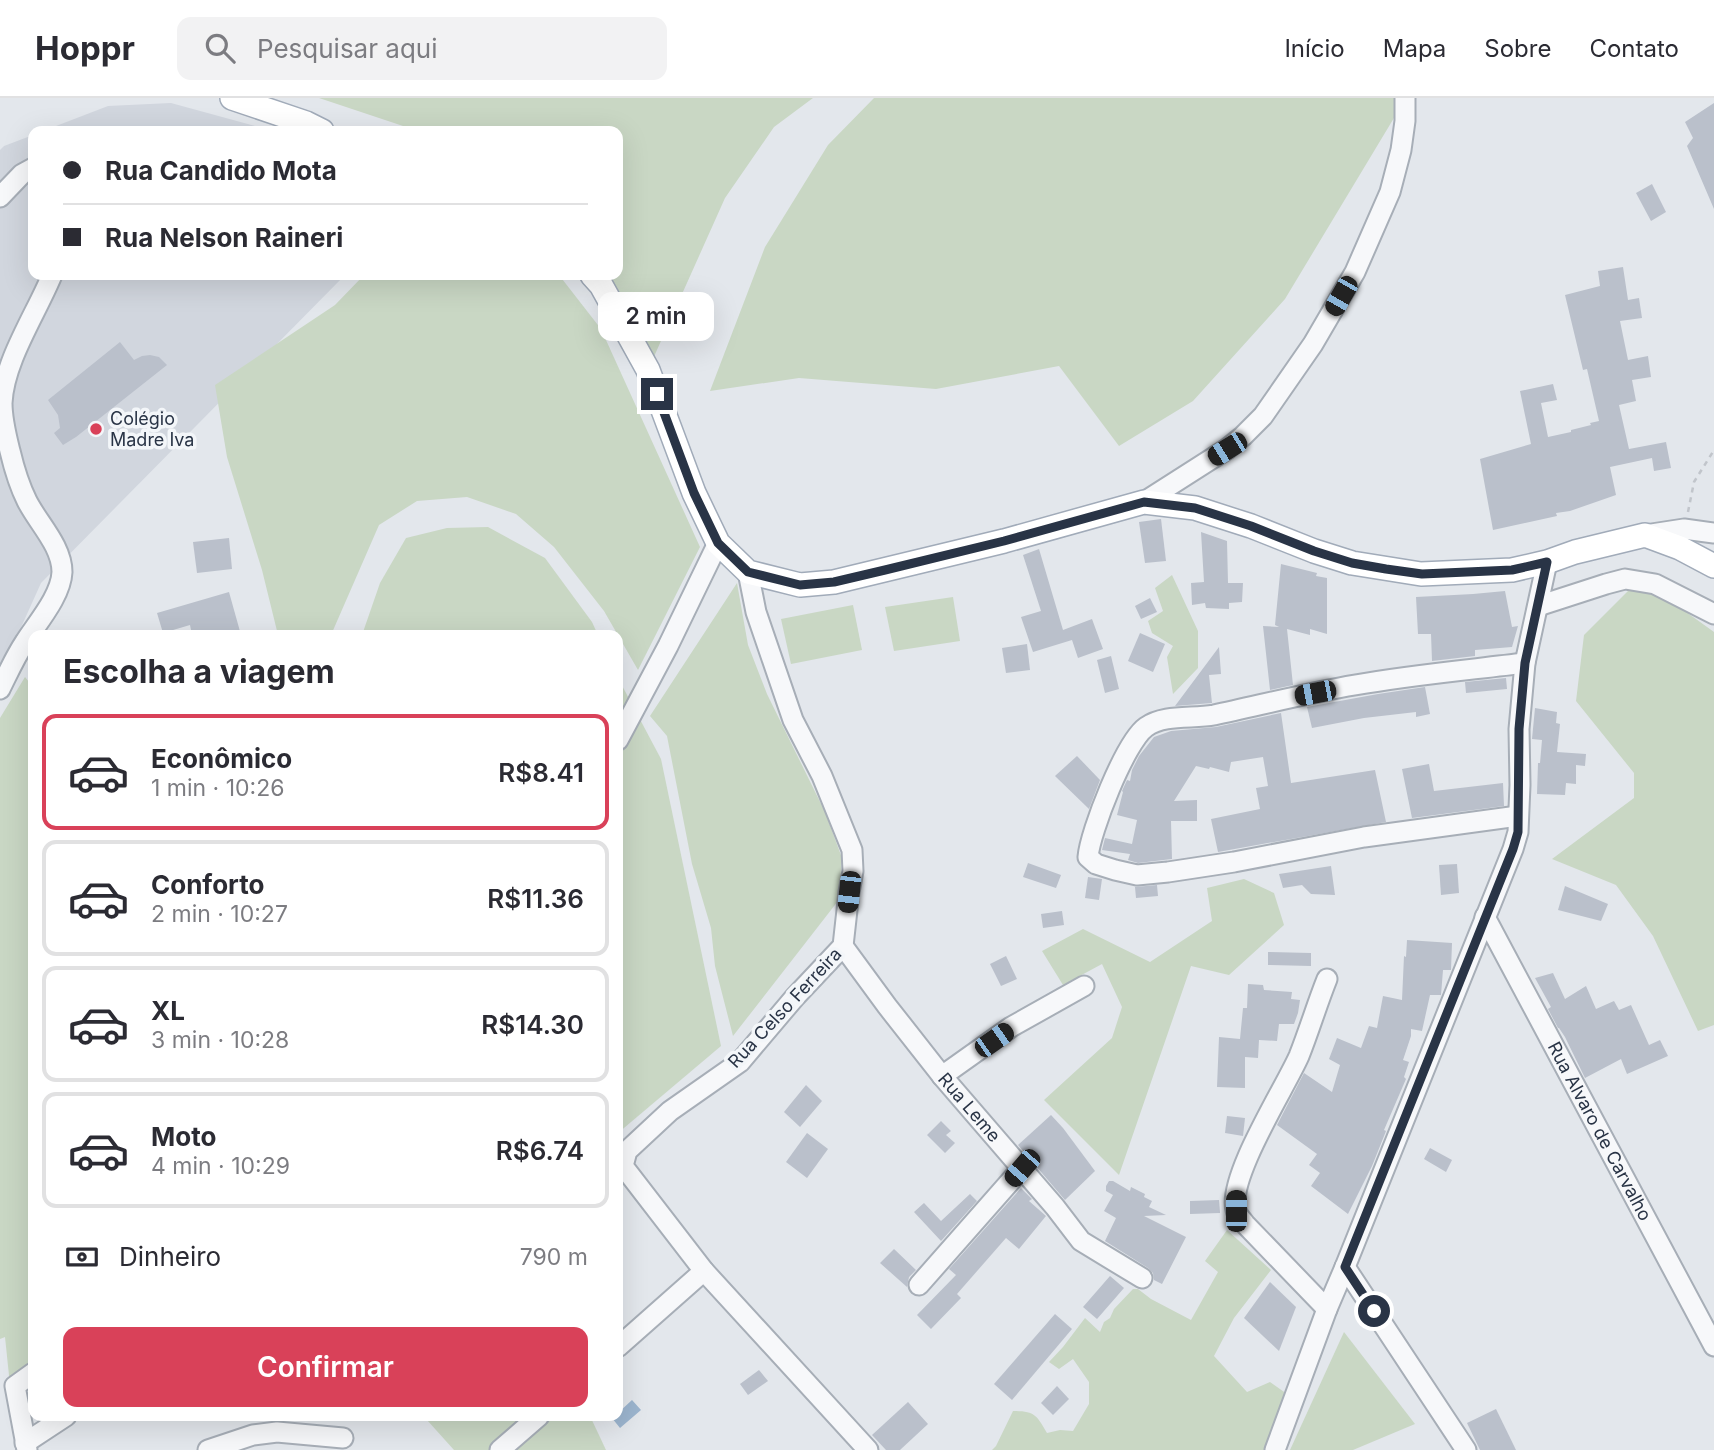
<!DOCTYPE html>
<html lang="pt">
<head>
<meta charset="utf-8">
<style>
	body { margin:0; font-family:Inter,sans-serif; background:#f2f2f3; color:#2b2b33; height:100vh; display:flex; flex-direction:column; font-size:26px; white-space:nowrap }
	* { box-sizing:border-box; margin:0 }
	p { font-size:23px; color:#7c7c81 }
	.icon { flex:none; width:38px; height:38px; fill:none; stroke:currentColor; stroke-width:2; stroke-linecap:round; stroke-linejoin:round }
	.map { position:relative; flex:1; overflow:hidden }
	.drawer { position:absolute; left:28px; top:532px; width:595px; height:791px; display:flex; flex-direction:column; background:#fff; border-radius:14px; box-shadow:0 7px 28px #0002 }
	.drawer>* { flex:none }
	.banner { position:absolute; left:28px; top:28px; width:595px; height:154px; border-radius:14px; box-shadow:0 7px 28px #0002; display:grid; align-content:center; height:154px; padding:0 35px; background:#fff }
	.end { position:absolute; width:32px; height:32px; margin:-16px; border:9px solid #293446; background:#fff; box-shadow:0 0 0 4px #fff }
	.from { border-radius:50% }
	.bubble { position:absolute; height:49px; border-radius:14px; background:#fff; box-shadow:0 7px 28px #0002; font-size:23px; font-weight:600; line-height:49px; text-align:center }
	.car { position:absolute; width:21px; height:42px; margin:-21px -10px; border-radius:9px; box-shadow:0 0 5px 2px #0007; background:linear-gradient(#222 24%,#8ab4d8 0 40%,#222 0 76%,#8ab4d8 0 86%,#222 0) }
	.banner b { display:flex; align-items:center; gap:24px; height:66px; font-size:26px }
	.banner b+b { border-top:2px solid #e1e1e2 }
	.banner i { width:18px; height:18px; background:#2b2b33 }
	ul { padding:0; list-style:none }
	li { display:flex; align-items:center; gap:21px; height:116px; margin:0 14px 10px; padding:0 21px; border:4px solid #e1e1e2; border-radius:14px }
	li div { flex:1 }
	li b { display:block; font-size:26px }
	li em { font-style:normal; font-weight:600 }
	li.selected { border-color:#d94159 }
	li>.icon { width:63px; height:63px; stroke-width:1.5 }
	h2 { padding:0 35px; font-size:32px; line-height:84px }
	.pay { display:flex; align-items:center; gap:18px; height:77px; padding:0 35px; font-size:26px }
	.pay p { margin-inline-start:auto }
	.cta { display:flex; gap:14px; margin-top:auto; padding:14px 35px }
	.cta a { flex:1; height:80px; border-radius:14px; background:#d94159; color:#fff; font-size:28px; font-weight:600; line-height:80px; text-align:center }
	header { display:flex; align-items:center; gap:42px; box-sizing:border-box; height:98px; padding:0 35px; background:#fff; border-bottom:2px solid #e1e1e2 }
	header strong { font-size:33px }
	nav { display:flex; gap:38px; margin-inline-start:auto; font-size:24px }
	.search { width:490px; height:63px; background:#f2f2f3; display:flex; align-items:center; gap:18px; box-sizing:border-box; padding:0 24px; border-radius:14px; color:#7c7c81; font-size:26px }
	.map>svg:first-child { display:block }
</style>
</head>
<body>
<header>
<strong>Hoppr</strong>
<div class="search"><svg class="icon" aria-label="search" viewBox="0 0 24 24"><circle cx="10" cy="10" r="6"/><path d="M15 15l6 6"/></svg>Pesquisar aqui</div>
<nav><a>Início</a><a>Mapa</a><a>Sobre</a><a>Contato</a></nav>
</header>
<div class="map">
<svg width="1714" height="1352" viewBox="0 0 1714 1352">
	<rect width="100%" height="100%" fill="#e3e7ec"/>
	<g fill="#d1d6de">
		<polygon points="171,5 273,33 43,33 108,8"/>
		<polygon points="33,37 33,177 345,177 41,485 0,576 0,52 4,48"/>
	</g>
	<g fill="#c9d7c4">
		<polygon points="319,0 813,0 774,29 725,100 648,272 592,177 618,177 618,33 418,33"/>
		<polygon points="874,0 1406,0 1285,201 1193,303 1119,348 1059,268 936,291 799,280 710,293 765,149 828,47"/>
		<polygon points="364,177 559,177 601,231 700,449 638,572 604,513 554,449 516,416 467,399 417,403 379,427 331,537 278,537 262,472 227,359 215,287 335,207"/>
		<polygon points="488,429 545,460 592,524 598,537 362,537 380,485 406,440 447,430"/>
		<polygon points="1172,477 1198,533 1198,570 1173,596 1167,559 1173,548 1152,535 1148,523 1163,513 1155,490"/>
		<polygon points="1640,481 1714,534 1714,927 1698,933 1653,838 1616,787 1552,761 1634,700 1634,675 1576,603 1584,537"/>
		<polygon points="737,485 748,547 767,596 825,714 842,760 838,803 733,938 715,868 711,830 692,766 667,638 650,618"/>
		<polygon points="953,499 960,543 894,553 885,509"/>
		<polygon points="853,507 862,552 791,566 781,521"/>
		<polygon points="25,579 33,589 33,1272 10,1287 5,1239 0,1241 0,620"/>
		<polygon points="618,580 661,661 721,948 618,1035"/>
		<polygon points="1244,781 1274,795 1284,827 1229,877 1191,868 1119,1077 1044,1002 1112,940 1122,909 1102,866 1063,887 1042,853 1083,831 1150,864 1212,823 1207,790"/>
		<path d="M1227 1132 1271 1172 1234 1220 1214 1258 1247 1294 1270 1284 1287 1296 1265 1352H992L996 1348 1013 1313C1034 1313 1037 1317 1047 1335L1060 1332 1073 1333 1089 1306V1284L1073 1261 1059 1271 1049 1264 1063 1249 1085 1220 1100 1234 1104 1224 1110 1220 1114 1211 1133 1191H1138L1151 1201 1191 1222 1218 1174 1205 1163Z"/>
		<polygon points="1344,1234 1415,1326 1353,1352 1290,1352"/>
		<polygon points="435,1318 590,1318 606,1352 454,1352 427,1322"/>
	</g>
	<polygon fill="#9cb5cf" points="632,1302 641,1312 620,1330 612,1320 618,1318 618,1315"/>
	<g fill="#bac0cb">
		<polygon points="1714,5 1714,111 1687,48 1693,40 1685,24"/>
		<polygon points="1652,86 1666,114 1651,123 1636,95"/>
		<polygon points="1623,169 1628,202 1639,200 1642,220 1620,223 1628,262 1648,258 1651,279 1632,282 1636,303 1619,307 1629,351 1666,344 1671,370 1654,373 1652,360 1610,369 1616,397 1570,413 1556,415 1557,418 1493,432 1480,361 1531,346 1520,293 1553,286 1557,302 1541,305 1548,339 1571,334 1571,332 1591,327 1590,325 1599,323 1587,271 1583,272 1565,197 1600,188 1598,173"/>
		<polygon points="120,244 134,262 142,258 150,257 159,259 167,267 76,339 63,347 54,335 60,330 58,317 48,302"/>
		<polygon points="1161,421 1166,463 1145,465 1139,424"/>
		<polygon points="1201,434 1227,443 1228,485 1243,485 1242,504 1229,505 1229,511 1206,510 1205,505 1192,507 1191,485 1204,484"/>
		<polygon points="229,440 232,471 197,475 193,444"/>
		<polygon points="1039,451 1063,532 1092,521 1103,551 1078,560 1072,542 1033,554 1021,519 1041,513 1023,457"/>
		<polygon points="1281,466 1317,475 1316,478 1327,480 1327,536 1310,531 1310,537 1287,531 1293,587 1270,592 1263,528 1279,529 1275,527"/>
		<polygon points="1505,493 1512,529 1518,528 1512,549 1475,552 1475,558 1432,563 1431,536 1418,536 1416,499 1473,496"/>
		<polygon points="229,494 241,537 192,537 190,527 163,535 157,515"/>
		<polygon points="1150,500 1157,514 1141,521 1135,508"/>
		<polygon points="1140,535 1165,546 1153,574 1128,563"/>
		<polygon points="1027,546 1030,572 1006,575 1002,550"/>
		<polygon points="1219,549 1221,576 1209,577 1212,605 1175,608"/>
		<polygon points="1111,558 1119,591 1105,595 1097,562"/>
		<polygon points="1506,580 1507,591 1466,595 1465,584"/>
		<polygon points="1425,589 1430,616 1416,619 1416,614 1364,620 1312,630 1307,609 1378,596"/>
		<polygon points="1535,610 1557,614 1556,625 1560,626 1557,654 1586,656 1585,668 1576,667 1576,686 1566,685 1565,697 1537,696 1538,665 1540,665 1542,642 1532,641"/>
		<polygon points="1281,615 1291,685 1375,672 1386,724 1218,754 1211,721 1260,711 1256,690 1268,688 1263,659 1231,664 1229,674 1210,669 1209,671 1196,668 1174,703 1197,702 1197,723 1171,723 1172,761 1138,765 1128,762 1130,756 1102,752 1105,740 1132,746 1137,722 1117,717 1123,694 1122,693 1127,682 1130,683 1132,672 1139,658 1154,639 1171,633 1216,629"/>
		<polygon points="1077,658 1100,682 1089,711 1055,678"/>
		<polygon points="1429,666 1434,693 1503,685 1504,708 1412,720 1402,671"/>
		<polygon points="1028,765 1061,777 1056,790 1023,779"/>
		<polygon points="1457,766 1459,795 1441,797 1439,767"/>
		<polygon points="1331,768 1335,797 1311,796 1302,787 1283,790 1279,776"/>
		<polygon points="1088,779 1102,781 1099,802 1085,800"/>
		<polygon points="1157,787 1158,798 1136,800 1135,789"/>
		<polygon points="1565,788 1608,806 1601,823 1558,812"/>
		<polygon points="1062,813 1064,827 1043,830 1041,816"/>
		<polygon points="1407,842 1452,845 1451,872 1443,872 1441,897 1430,897 1422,933 1411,931 1411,938 1403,962 1409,964 1404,979 1406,981 1384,1032 1386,1033 1372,1068 1348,1116 1311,1088 1320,1075 1309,1067 1317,1056 1277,1027 1304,975 1332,994 1340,967 1329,961 1337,940 1361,950 1369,928 1377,930 1383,898 1402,902 1404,858 1406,859"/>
		<polygon points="1268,854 1311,855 1311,868 1268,867"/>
		<polygon points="1006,858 1017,881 1001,888 990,866"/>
		<polygon points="1553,875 1565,901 1586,888 1596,911 1614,903 1619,912 1631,907 1649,947 1660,942 1668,958 1627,976 1621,961 1585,980 1565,939 1559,930 1558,930 1548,911 1551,909 1535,880"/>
		<polygon points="1248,886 1263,887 1264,892 1292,894 1291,901 1300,902 1298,915 1294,926 1279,926 1277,943 1259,942 1258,960 1245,959 1245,990 1217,989 1219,939 1240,941 1243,910 1247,910"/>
		<polygon points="806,987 822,1003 800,1029 784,1014"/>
		<polygon points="1051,1017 1063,1030 1095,1073 1065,1102 1018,1047"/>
		<polygon points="1227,1018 1245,1020 1243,1038 1225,1035"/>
		<polygon points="941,1023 951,1033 946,1037 955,1045 945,1055 927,1037"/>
		<polygon points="807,1035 828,1051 807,1080 786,1064"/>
		<polygon points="1430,1050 1452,1062 1446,1074 1424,1061"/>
		<polygon points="1109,1083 1113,1083 1130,1093 1131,1089 1145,1096 1144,1099 1152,1103 1149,1109 1166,1117 1144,1118 1186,1139 1162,1186 1154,1182 1153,1175 1148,1170 1105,1143 1116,1120 1104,1113 1113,1097 1106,1093 1106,1088"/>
		<polygon points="1021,1090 1032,1101 1029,1103 1046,1118 1019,1151 1006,1140 957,1196 961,1200 931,1231 917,1217 956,1177 949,1171"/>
		<polygon points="970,1096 977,1103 941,1143 914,1114 924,1105 941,1123"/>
		<polygon points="1219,1102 1220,1115 1190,1116 1190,1103"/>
		<polygon points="894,1151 916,1172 909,1179 907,1189 880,1165"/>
		<polygon points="1110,1178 1124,1190 1097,1221 1083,1209"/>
		<polygon points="1270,1184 1296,1209 1279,1253 1244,1220"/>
		<polygon points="1055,1216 1072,1231 1012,1302 994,1286"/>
		<polygon points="759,1272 768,1283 748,1297 740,1286"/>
		<polygon points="1057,1288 1069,1301 1053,1317 1041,1305"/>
		<polygon points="908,1304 928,1326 900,1352 886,1352 872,1337"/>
		<polygon points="1496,1311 1516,1352 1480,1352 1467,1325"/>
	</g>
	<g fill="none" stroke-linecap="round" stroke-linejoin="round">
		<g stroke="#a7aeb7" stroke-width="23">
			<g id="minor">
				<polyline points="0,99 22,76 33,70"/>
				<polyline points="1144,404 1227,351 1243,338 1263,318 1313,246 1355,174 1390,94 1401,52 1405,23 1405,0"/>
				<polyline points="1645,437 1684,431 1714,435"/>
				<polyline points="748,474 756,514 793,622 822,678 852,752 853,773 849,794 843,848 795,899 740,964 670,1013 627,1053 623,1068 704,1173 868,1352"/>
				<polyline points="1538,508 1606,486 1625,481 1655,486 1714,516"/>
				<path d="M0 591C8 575 15 559 25 544 37 525 61 498 62 474 62 448 38 425 27 403 19 387 14 370 10 353 6 337 2 322 2 305 4 263 36 216 52 177"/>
				<polyline points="618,642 668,548 718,445"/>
				<path d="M1518 718 1364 739 1234 764 1168 774 1137 777 1115 772 1096 766 1088 759C1090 734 1125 644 1146 629 1164 616 1192 621 1214 617 1261 607 1307 595 1355 587 1411 577 1468 572 1525 565"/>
				<path id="s1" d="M1485 819 1714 1248"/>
				<path id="s2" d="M843 848 887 908 942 978 1055 1109 1081 1143 1142 1180"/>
				<polyline points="942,978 1011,929 1084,888"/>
				<polyline points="1345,1169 1466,1352"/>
				<polyline points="919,1187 1022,1070"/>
				<path d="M1327 1211 1245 1126C1242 1122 1237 1117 1236 1112 1227 1080 1285 990 1299 958 1309 933 1317 906 1327 881"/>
				<polyline points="618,1249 704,1173"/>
				<polyline points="25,1345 66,1318"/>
				<polyline points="27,1352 15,1288 33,1275"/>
				<polyline points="208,1352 253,1337 277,1334 343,1340"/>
				<polyline points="500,1352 539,1318"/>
				<polyline points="1275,1352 1327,1211 1345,1169 1513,751 1518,734 1520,687 1519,631 1525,565 1547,464"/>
			</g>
		</g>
		<g stroke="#a1abb9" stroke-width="26">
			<g id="major">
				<polyline points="232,0 306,25 322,33"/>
				<polyline points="592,177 601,187 648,272 694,395 718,445 748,474 800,487 834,484 1004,443 1144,404 1195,410 1251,428 1314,453 1352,465 1421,476 1512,472 1547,464 1575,454 1645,437 1680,450 1714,468"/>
			</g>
		</g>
		<polyline stroke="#c1c5cb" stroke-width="2.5" stroke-dasharray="5 5" stroke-linecap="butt" points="1688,414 1694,384 1714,352"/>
		<use href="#minor" stroke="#f7f8fa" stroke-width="19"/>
		<use href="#major" stroke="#fff" stroke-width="23"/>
	</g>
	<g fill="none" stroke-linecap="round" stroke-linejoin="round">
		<polyline stroke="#293446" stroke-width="9" points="657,296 694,395 718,445 748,474 800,487 834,484 885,472 1004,443 1144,404 1195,410 1251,428 1314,453 1352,465 1386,471 1422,476 1512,472 1547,464 1525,565 1519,631 1518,734 1513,751 1345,1169 1374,1213"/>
	</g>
	<circle fill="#d94159" stroke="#f3f6f9" stroke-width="2.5" cx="96" cy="331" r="7"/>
	<g text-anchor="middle" stroke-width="7" stroke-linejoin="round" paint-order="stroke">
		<g font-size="18" fill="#293446" stroke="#f3f6f9" text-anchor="start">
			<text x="110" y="327">Colégio<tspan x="110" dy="21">Madre Iva</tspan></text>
		</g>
		<g font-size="18" fill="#293446" stroke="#f3f6f9">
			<text transform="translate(785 910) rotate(-47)" y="6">Rua Celso Ferreira</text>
			<text dy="6" stroke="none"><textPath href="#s2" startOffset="205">Rua Leme</textPath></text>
			<text dy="6" stroke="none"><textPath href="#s1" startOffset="243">Rua Alvaro de Carvalho</textPath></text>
		</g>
	</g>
</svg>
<i class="end from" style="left:1374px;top:1213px"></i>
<i class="end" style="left:657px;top:296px"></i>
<div class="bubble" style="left:598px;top:194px;width:116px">2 min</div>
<i class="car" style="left:1341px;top:198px;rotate:210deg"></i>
<i class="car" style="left:1227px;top:351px;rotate:238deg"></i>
<i class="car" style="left:1315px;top:595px;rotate:259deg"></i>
<i class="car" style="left:849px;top:794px;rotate:186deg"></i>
<i class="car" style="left:994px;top:942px;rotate:55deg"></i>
<i class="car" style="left:1022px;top:1070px;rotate:221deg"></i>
<i class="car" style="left:1236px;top:1113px;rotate:0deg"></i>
<div class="banner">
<b><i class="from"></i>Rua Candido Mota</b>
<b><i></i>Rua Nelson Raineri</b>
</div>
<section class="drawer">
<h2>Escolha a viagem</h2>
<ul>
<li class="selected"><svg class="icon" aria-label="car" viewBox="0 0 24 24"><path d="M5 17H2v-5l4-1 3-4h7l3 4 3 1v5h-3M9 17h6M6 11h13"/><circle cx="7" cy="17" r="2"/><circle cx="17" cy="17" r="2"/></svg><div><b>Econômico</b><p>1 min · 10:26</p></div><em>R$8.41</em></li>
<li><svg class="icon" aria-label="car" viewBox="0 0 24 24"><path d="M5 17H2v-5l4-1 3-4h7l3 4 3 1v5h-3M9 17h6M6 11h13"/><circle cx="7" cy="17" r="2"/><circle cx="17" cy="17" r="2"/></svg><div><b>Conforto</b><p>2 min · 10:27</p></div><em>R$11.36</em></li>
<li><svg class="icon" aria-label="car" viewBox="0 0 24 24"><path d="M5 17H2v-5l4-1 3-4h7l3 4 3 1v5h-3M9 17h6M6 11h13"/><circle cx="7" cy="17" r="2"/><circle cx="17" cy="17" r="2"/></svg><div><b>XL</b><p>3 min · 10:28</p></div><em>R$14.30</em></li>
<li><svg class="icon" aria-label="car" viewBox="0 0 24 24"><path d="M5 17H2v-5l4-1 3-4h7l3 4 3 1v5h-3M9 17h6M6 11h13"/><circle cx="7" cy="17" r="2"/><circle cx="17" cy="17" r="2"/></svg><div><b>Moto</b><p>4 min · 10:29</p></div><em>R$6.74</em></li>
</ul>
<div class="pay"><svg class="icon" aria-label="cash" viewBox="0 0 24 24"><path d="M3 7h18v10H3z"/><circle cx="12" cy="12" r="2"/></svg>Dinheiro<p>790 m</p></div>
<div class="cta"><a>Confirmar</a></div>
</section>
</div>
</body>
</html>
